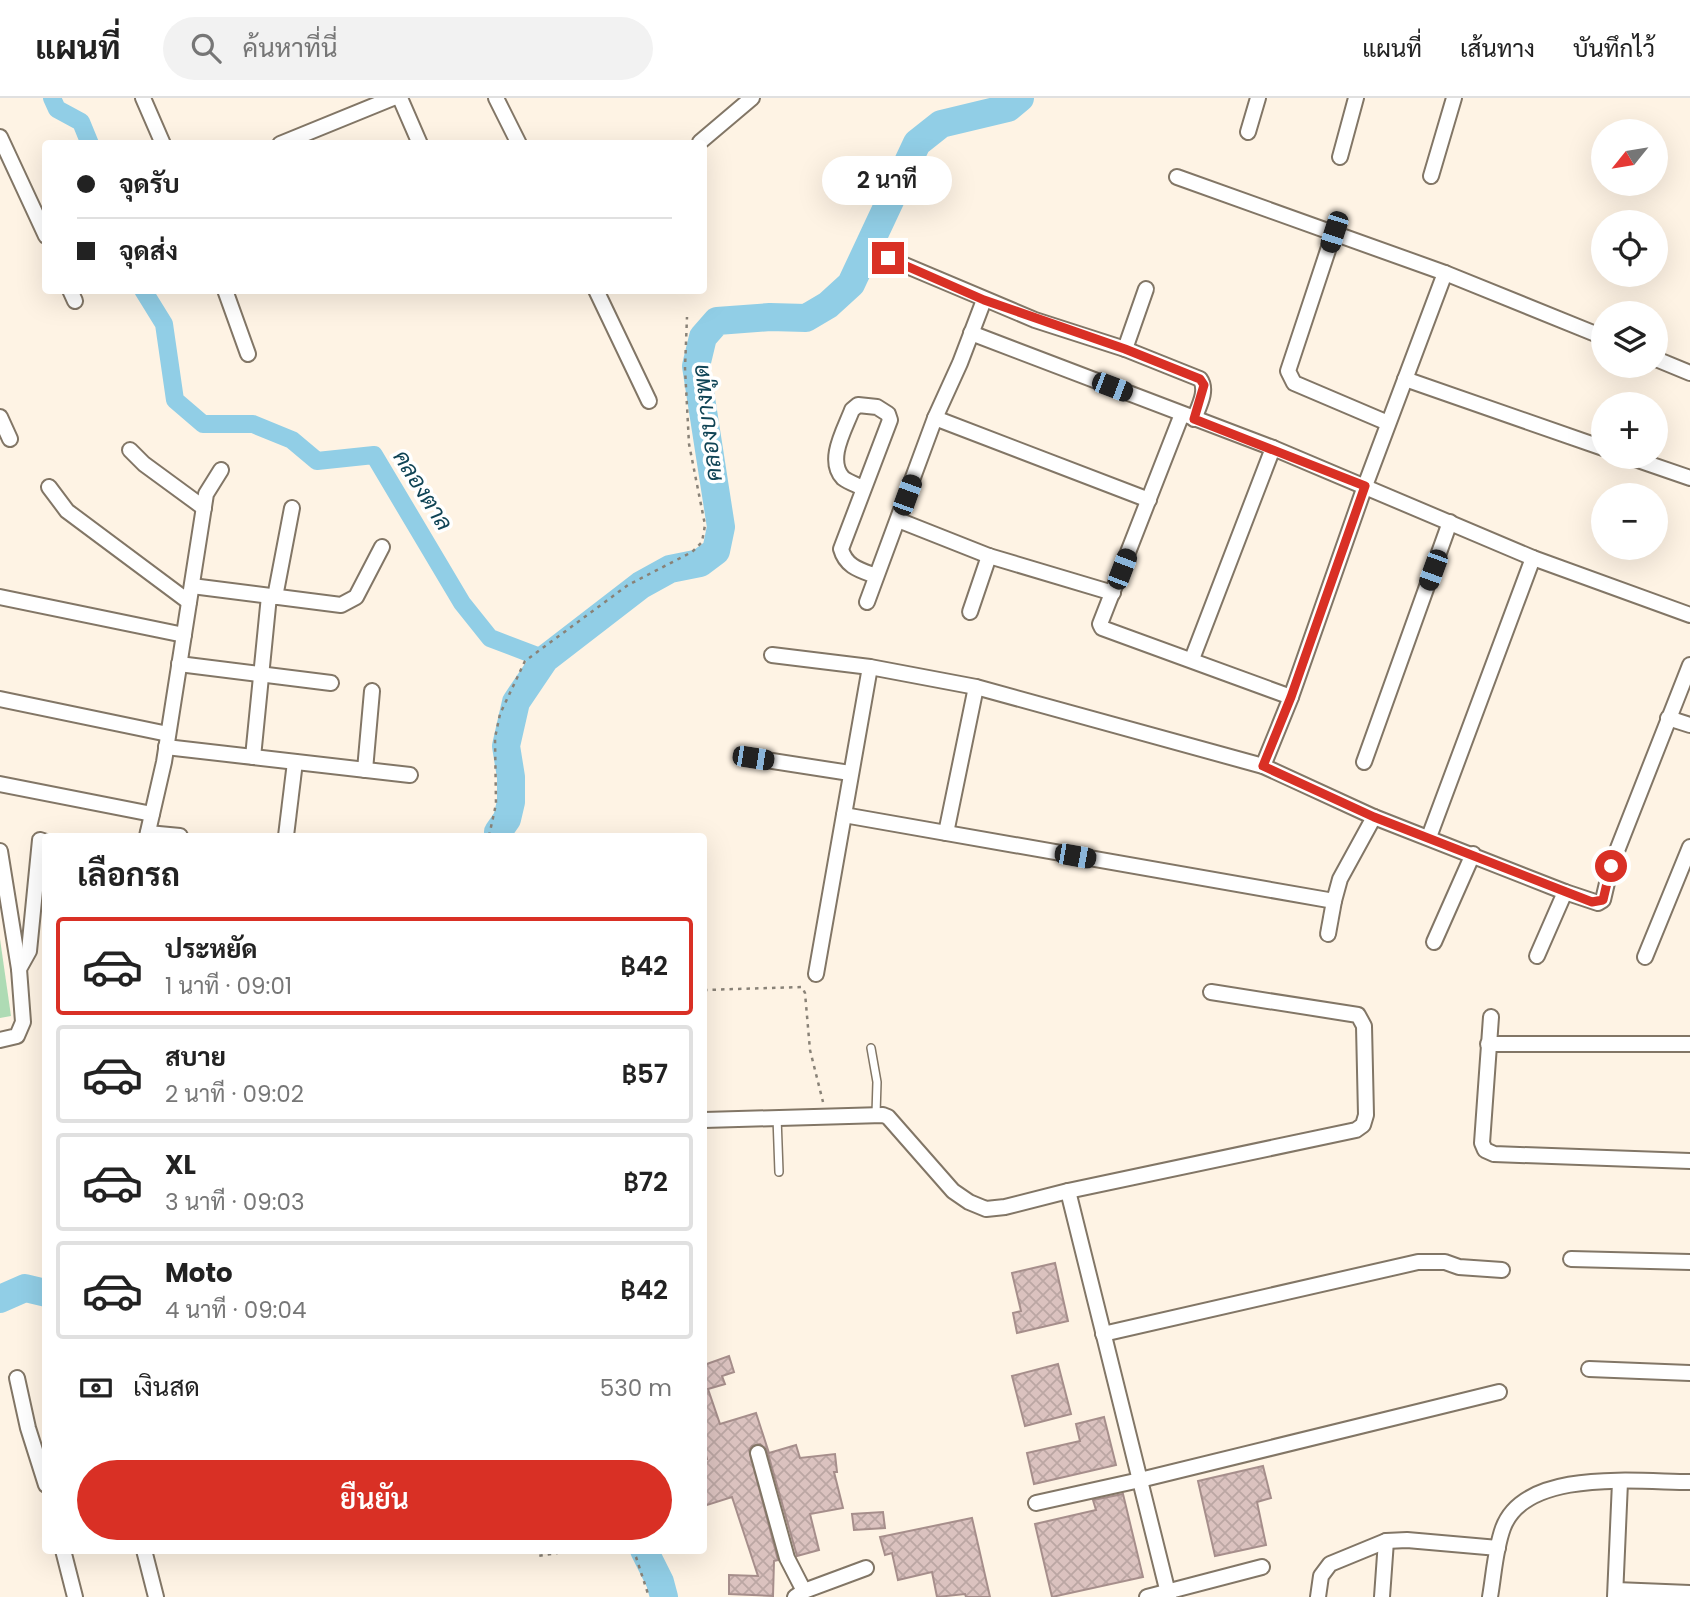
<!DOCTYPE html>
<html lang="th">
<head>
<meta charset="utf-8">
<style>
	body { margin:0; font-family:Poppins,Sarabun,sans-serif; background:#f2f2f2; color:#222; height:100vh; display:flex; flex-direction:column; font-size:26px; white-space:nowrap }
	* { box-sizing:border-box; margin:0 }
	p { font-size:23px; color:#767676 }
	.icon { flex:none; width:38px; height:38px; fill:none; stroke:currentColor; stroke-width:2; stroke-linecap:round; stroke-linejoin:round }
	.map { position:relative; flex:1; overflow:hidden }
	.drawer { position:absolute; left:42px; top:735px; width:665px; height:721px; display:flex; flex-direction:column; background:#fff; border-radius:7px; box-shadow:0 7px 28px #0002 }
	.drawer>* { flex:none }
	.guide { position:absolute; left:42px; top:42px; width:665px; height:154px; border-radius:7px; box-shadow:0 7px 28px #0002; display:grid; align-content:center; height:154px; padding:0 35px; background:#fff }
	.needle { width:46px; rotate:240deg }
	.controls { position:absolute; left:1591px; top:21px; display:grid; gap:14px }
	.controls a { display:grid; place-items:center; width:77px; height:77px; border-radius:50%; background:#fff; box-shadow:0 7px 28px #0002; font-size:35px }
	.end { position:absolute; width:32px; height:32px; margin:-16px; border:9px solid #d93025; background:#fff; box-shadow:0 0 0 4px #fff }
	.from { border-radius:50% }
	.bubble { position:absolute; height:49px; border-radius:24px; background:#fff; box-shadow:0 7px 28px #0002; font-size:23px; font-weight:600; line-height:49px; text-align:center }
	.car { position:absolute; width:21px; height:42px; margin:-21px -10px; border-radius:9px; box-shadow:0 0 5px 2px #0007; background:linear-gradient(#222 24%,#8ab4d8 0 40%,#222 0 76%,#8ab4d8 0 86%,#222 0) }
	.guide b { display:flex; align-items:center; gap:24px; height:66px; font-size:26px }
	.guide b+b { border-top:2px solid #e0e0e0 }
	.guide i { width:18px; height:18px; background:#222 }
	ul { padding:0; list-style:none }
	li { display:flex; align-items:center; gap:21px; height:98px; margin:0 14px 10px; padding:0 21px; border:4px solid #e0e0e0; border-radius:7px }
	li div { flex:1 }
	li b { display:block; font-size:26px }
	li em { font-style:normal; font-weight:600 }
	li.on { border-color:#d93025 }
	li>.icon { width:63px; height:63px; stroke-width:1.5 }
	h2 { padding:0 35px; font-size:32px; line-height:84px }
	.pay { display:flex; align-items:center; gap:18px; height:77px; padding:0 35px; font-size:26px }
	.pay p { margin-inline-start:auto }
	.cta { display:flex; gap:14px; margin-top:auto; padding:14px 35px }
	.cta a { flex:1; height:80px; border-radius:42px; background:#d93025; color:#fff; font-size:28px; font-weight:600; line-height:80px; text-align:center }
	header { display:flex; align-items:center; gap:42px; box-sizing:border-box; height:98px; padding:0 35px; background:#fff; border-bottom:2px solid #e0e0e0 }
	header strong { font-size:33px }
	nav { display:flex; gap:38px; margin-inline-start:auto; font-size:24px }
	.search { width:490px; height:63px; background:#f2f2f2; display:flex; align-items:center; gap:18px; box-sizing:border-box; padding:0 24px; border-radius:38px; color:#767676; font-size:26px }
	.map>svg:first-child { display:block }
</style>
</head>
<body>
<header>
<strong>แผนที่</strong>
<div class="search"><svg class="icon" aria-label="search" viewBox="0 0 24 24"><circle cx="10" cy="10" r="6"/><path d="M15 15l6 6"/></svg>ค้นหาที่นี่</div>
<nav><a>แผนที่</a><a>เส้นทาง</a><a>บันทึกไว้</a></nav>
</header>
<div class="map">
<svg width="1690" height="1499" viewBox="0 0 1690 1499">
	<defs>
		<pattern id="building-cross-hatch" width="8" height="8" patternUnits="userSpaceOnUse" patternTransform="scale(1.75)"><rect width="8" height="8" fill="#dbc2bf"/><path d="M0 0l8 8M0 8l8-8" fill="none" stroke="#bba6a3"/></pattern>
	</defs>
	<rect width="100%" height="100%" fill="#fef3e4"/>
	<polygon fill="#aedbb4" points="0,841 11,918 0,920"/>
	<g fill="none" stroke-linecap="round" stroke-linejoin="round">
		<g stroke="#91cee6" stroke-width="18">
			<polyline points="52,0 57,11 81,24 90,46"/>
			<polyline points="143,192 164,226 175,302 203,326 253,326 292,342 317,363 374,357 462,505 490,540 545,561"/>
		</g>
		<g stroke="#91cee6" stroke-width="28">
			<polyline points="499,738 498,734 507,721 511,704 511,679 506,648 516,604 545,561 641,487 670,471 700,465 716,453 721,429 696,268 703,239 717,223 770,219 806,220 828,207 851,186 917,45 941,26 1008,10 1020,0"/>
			<polyline points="0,1201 25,1190 46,1195"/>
			<polyline points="644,1452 660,1484 664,1499"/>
		</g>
	</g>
	<g fill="url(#building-cross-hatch)" stroke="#a68e8b" stroke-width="2">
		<polygon points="1055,1165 1068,1223 1017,1235 1013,1215 1021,1213 1012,1175"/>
		<polygon points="729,1258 734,1274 722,1278 725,1286 708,1291 720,1326 756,1315 769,1355 796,1347 800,1360 835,1356 837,1374 834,1374 843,1410 810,1416 819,1452 797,1458 767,1352 760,1346 752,1348 749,1352 778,1462 774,1463 773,1498 729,1496 729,1477 758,1478 732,1399 704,1408 704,1362 707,1361 704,1350 704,1267"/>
		<polygon points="1058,1266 1071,1316 1025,1328 1012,1278"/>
		<polygon points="1104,1319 1116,1367 1034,1386 1027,1355 1080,1343 1076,1326"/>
		<polygon points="1263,1368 1271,1400 1257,1404 1266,1447 1215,1458 1198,1383"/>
		<polygon points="1123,1396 1143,1479 1052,1499 1035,1426 1096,1412 1093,1402"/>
		<polygon points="883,1414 885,1430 854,1432 852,1416"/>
		<polygon points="972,1420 990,1499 966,1499 965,1496 937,1499 932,1474 898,1482 892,1455 885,1457 880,1439"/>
	</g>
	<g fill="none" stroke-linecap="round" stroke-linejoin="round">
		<g stroke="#827666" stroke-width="10">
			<g id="service">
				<polyline points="871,950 877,984 876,1016"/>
				<polyline points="777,1019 779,1074"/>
			</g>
		</g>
		<g stroke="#827666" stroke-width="18">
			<g id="minor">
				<polyline points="143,0 163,46"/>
				<polyline points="400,0 420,46"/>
				<polyline points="496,0 519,46"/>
				<polyline points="1248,34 1258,0"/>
				<polyline points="0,39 46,138"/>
				<polyline points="700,44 752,0"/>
				<polyline points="280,46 393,0"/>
				<polyline points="1340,59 1356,0"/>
				<polyline points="1431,78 1454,0"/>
				<polyline points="1177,79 1445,175 1603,239"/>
				<polyline points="1334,134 1288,273 1294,285 1388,325"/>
				<path d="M888 160 1035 222 1125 251 1200 281C1208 292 1199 308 1194 321"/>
				<polyline points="70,192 75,203"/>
				<polyline points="225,192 248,256"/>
				<polyline points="596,192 649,303"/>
				<polyline points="971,235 1273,350 1533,460 1690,517"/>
				<polyline points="1125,251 1146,191"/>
				<polyline points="1656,261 1690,275"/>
				<polyline points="1405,281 1603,350"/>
				<polyline points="1182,316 1100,526 1102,530 1291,599"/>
				<polyline points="0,319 10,341"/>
				<polyline points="935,320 1149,402"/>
				<polyline points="130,352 144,366 204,410"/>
				<polyline points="1629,359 1690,380"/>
				<polyline points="49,389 67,413 189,504"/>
				<path d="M863 390C857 387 848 384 843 380 826 362 845 331 852 312L858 307 877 309 888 316 890 322 841 451C846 469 860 472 876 478"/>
				<polyline points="898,422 989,458 1113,495"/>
				<polyline points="192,488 341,507 356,499 382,449"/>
				<polyline points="0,499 184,537"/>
				<polyline points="275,499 292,410"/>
				<polyline points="867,504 935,320 960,265 984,202"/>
				<polyline points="970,514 989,458"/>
				<polyline points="772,557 870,569 976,589 1263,668 1374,719 1565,794 1598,805 1603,802 1611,768 1690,567"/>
				<polyline points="1192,561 1273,350"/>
				<polyline points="179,566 331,585"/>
				<polyline points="0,601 168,636"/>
				<polyline points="1668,620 1690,627"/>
				<polyline points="166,649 410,677"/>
				<polyline points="253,659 269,498"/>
				<polyline points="753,660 850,675"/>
				<polyline points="1364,664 1450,424"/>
				<polyline points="1263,668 1291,599 1365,388 1445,175"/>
				<polyline points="365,672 372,593"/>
				<polyline points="0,686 152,716"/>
				<polyline points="844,717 1334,803 1340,781 1374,719"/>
				<polyline points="148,735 180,738"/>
				<polyline points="946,735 976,589"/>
				<polyline points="147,738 164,664 206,396 221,372"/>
				<polyline points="286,738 295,664"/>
				<polyline points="1429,739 1533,460"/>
				<polyline points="0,753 19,871"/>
				<polyline points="1328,836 1334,803"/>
				<polyline points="1434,844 1473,756"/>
				<polyline points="1537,858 1565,794"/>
				<polyline points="1645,859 1690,749"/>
				<polyline points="816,876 870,569"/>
				<polyline points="1491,919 1482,1045 1485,1052 1494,1056 1690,1063"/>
				<polyline points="0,942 17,938 23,924 19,871 29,853 40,742 46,744"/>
				<polyline points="1488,946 1690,946"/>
				<polyline points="704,1022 883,1017 888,1019 953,1093 969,1104 986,1111 1005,1109 1068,1093 1356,1032 1363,1027 1366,1017 1364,928 1358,917 1211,894"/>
				<polyline points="1068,1093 1169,1499"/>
				<polyline points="1571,1161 1690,1164"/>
				<polyline points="1103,1236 1418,1164 1445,1164 1459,1169 1502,1172"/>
				<polyline points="1589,1271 1690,1275"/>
				<polyline points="17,1280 28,1330 46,1387"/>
				<polyline points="758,1355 787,1460 804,1493"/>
				<polyline points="1036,1405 1140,1382 1499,1294"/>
				<polyline points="63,1452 75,1499"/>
				<polyline points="144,1452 156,1499"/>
				<polyline points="1616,1492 1690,1495"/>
				<polyline points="795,1499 804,1493 866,1470"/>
				<polyline points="1147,1499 1262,1469"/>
				<polyline points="1318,1499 1321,1478 1330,1466 1386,1443 1407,1442 1498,1450"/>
				<polyline points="1382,1499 1386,1443"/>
				<path d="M1490 1499C1494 1476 1495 1452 1503 1430 1525 1370 1638 1384 1690 1384"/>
				<polyline points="1615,1499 1620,1384"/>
			</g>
		</g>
		<g stroke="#898277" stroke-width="2.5" stroke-dasharray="3.5 5" stroke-linecap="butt">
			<polyline points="489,738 496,706 495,640 500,616 525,563 628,487 692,454 702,444 705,427 689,346 685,270 687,219"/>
			<polyline points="704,892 802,889 805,895 810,952 823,1004"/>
			<polyline points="534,1452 538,1458 576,1452"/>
			<polyline points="631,1452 636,1459 649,1499"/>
		</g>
		<use href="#service" stroke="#fff" stroke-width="7"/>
		<use href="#minor" stroke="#fff" stroke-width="14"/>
	</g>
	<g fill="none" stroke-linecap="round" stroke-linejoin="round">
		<polyline stroke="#d93025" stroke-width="9" points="888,160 984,202 1125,251 1200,281 1204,287 1194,321 1365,388 1291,599 1263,668 1374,719 1592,804 1603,802 1611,768"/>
	</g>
	<g text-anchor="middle" stroke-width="7" stroke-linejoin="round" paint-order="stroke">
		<g font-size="23" font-style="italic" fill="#104455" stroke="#fff">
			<text transform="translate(707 325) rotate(-97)" y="8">คลองบางพูด</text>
			<text transform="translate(423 392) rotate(58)" y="8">คลองตาล</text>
		</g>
	</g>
</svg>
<div class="controls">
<a><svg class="needle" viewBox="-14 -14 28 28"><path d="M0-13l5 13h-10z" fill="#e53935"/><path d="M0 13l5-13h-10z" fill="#767676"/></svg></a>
<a><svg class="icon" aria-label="locate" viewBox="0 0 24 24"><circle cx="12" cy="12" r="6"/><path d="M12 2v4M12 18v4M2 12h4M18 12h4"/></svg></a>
<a><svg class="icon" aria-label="layers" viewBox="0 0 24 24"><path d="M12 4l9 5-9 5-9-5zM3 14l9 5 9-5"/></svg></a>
<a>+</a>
<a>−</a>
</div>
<i class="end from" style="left:1611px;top:768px"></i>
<i class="end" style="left:888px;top:160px"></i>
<div class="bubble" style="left:822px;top:58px;width:130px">2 นาที</div>
<i class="car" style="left:1334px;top:134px;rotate:198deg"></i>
<i class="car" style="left:1112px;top:289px;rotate:111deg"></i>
<i class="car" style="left:907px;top:397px;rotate:20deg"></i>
<i class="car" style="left:1122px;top:471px;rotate:21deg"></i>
<i class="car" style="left:1433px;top:472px;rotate:200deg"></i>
<i class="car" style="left:753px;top:660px;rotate:99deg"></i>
<i class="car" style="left:1075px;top:758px;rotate:100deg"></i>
<div class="guide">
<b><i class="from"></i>จุดรับ</b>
<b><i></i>จุดส่ง</b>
</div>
<section class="drawer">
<h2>เลือกรถ</h2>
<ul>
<li class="on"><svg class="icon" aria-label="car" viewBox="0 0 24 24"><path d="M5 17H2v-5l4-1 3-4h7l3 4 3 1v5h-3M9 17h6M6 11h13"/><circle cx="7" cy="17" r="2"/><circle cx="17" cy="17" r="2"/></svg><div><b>ประหยัด</b><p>1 นาที · 09:01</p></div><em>฿42</em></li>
<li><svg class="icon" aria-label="car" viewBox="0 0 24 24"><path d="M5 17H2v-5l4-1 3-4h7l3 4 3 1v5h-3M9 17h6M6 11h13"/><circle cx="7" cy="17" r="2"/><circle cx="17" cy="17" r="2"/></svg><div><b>สบาย</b><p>2 นาที · 09:02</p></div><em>฿57</em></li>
<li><svg class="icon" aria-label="car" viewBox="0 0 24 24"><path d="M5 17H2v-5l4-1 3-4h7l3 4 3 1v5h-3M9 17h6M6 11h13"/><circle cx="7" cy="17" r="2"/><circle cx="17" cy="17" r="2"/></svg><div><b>XL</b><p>3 นาที · 09:03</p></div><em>฿72</em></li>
<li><svg class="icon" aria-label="car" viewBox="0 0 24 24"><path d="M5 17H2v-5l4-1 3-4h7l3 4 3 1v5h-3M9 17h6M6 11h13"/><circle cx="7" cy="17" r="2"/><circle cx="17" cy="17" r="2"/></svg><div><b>Moto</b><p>4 นาที · 09:04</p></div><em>฿42</em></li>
</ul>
<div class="pay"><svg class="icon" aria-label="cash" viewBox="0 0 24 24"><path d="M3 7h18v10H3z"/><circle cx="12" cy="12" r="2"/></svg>เงินสด<p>530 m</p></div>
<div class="cta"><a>ยืนยัน</a></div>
</section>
</div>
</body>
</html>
